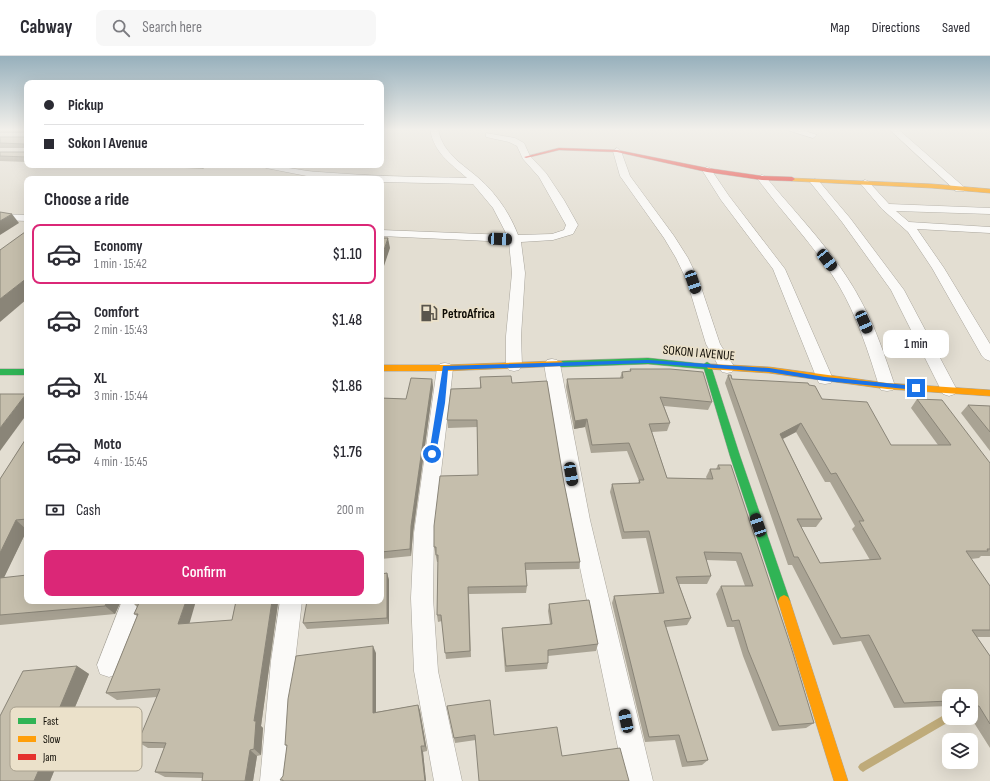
<!DOCTYPE html>
<html lang="en">
<head>
<meta charset="utf-8">
<style>
	body { margin:0; font-family:"Sofia Sans Condensed",sans-serif; background:#f7f7f7; color:#2b2b33; height:100vh; display:flex; flex-direction:column; font-size:15px; white-space:nowrap }
	* { box-sizing:border-box; margin:0 }
	p { font-size:13px; color:#7c7c81 }
	.icon { flex:none; width:22px; height:22px; fill:none; stroke:currentColor; stroke-width:2; stroke-linecap:round; stroke-linejoin:round }
	.map { position:relative; flex:1; overflow:hidden }
	.side { position:absolute; left:24px; top:120px; width:360px; height:428px; display:flex; flex-direction:column; background:#fff; border-radius:8px; box-shadow:0 4px 16px #0002 }
	.side>* { flex:none }
	.guide { position:absolute; left:24px; top:24px; width:360px; height:88px; border-radius:8px; box-shadow:0 4px 16px #0002; display:grid; align-content:center; height:88px; padding:0 20px; background:#fff }
	.fabs { position:absolute; left:942px; top:633px; display:grid; gap:8px }
	.fabs a { display:grid; place-items:center; width:36px; height:36px; border-radius:8px; background:#fff; box-shadow:0 4px 16px #0002; font-size:20px }
	.end { position:absolute; width:18px; height:18px; margin:-9px; border:5px solid #1a73e8; background:#fff; box-shadow:0 0 0 2px #fff }
	.from { border-radius:50% }
	.bubble { position:absolute; height:28px; border-radius:8px; background:#fff; box-shadow:0 4px 16px #0002; font-size:13px; font-weight:600; line-height:28px; text-align:center }
	.car { position:absolute; width:12px; height:24px; margin:-12px -6px; border-radius:5px; box-shadow:0 0 3px 1px #0007; background:linear-gradient(#222 24%,#8ab4d8 0 40%,#222 0 76%,#8ab4d8 0 86%,#222 0) }
	.guide b { display:flex; align-items:center; gap:14px; height:38px; font-size:15px }
	.guide b+b { border-top:1px solid #e1e1e2 }
	.guide i { width:10px; height:10px; background:#2b2b33 }
	ul { padding:0; list-style:none }
	li { display:flex; align-items:center; gap:12px; height:60px; margin:0 8px 6px; padding:0 12px; border:2px solid transparent; border-radius:8px }
	li div { flex:1 }
	li b { display:block; font-size:15px }
	li em { font-style:normal; font-weight:600 }
	li.selected { border-color:#db2777 }
	li>.icon { width:36px; height:36px; stroke-width:1.5 }
	h2 { padding:0 20px; font-size:18px; line-height:48px }
	.pay { display:flex; align-items:center; gap:10px; height:44px; padding:0 20px; font-size:15px }
	.pay p { margin-inline-start:auto }
	.action { display:flex; gap:8px; margin-top:auto; padding:8px 20px }
	.action a { flex:1; height:46px; border-radius:8px; background:#db2777; color:#fff; font-size:16px; font-weight:600; line-height:46px; text-align:center }
	header { display:flex; align-items:center; gap:24px; box-sizing:border-box; height:56px; padding:0 20px; background:#fff; border-bottom:1px solid #e1e1e2 }
	header strong { font-size:19px }
	nav { display:flex; gap:22px; margin-inline-start:auto; font-size:14px }
	.search { width:280px; height:36px; background:#f7f7f7; display:flex; align-items:center; gap:10px; box-sizing:border-box; padding:0 14px; border-radius:8px; color:#7c7c81; font-size:15px }
	.map>svg:first-child { display:block }
</style>
</head>
<body>
<header>
<strong>Cabway</strong>
<div class="search"><svg class="icon" aria-label="search" viewBox="0 0 24 24"><circle cx="10" cy="10" r="6"/><path d="M15 15l6 6"/></svg>Search here</div>
<nav><a>Map</a><a>Directions</a><a>Saved</a></nav>
</header>
<div class="map">
<svg width="990" height="725" viewBox="0 0 990 725">
	<rect width="100%" height="100%" fill="#e3ded2"/>
	<g fill="none" stroke-linecap="round" stroke-linejoin="round">
		<polygon fill="#bfab7a" fill-rule="evenodd" points="949,656 949,662 953,662 952,664 866,714 863,716 860,714 858,711 860,708"/>
		<g stroke="#a9a59c" stroke-width="1">
			<g id="street">
				<path d="M430 73H438C443 100 467 110 485 128 499 142 511 160 518 179L552 178 564 174 566 169 539 121 523 103 517 90 509 86 486 81V77L515 82 524 87 530 100 546 117 564 144 578 169 573 178 553 184 521 186 525 217 521 280 522 310 519 314 514 315 509 314 506 310V280L512 217 509 186 381 180V174L507 179 493 152 473 128 381 126V123L317 122 266 112 261 109C281 109 299 115 319 116 368 120 417 121 467 122 450 107 434 97 430 73Z"/>
				<polygon points="784,73 799,73 817,79 813,82"/>
				<polygon points="889,73 898,73 964,131 965,133 964,135 956,135"/>
				<polygon points="617,92 621,95 630,120 674,180 688,202 699,225 720,288 735,312 732,316 727,317 722,316 706,288 687,225 676,202 664,182 620,120 613,95"/>
				<polygon points="707,111 710,112 729,140 785,213 833,323 831,327 825,328 819,327 817,323 773,213 721,144 702,114"/>
				<path d="M762 119 765 120C798 160 837 199 861 245 876 272 885 301 895 330L893 334 887 335 881 334 879 330C868 295 857 260 838 228 815 190 783 158 757 122Z"/>
				<polygon points="815,123 818,124 850,162 904,234 957,334 955,338 949,340 943,338 891,234 842,166 810,126"/>
				<polygon points="865,124 868,125 889,148 990,152 990,158 896,155 909,166 990,171 990,177 917,173 944,212 990,288 990,305 985,303 982,300 932,212 908,176 882,153 860,127"/>
				<polygon points="0,158 27,159 27,165 0,164"/>
				<polygon points="552,303 557,304 560,308 590,464 653,725 625,725 570,464 544,308 547,304"/>
				<polygon points="445,307 450,308 453,312 434,477 433,542 438,615 462,725 434,725 414,615 411,542 414,477 437,312 440,308"/>
				<polygon points="122,545 144,545 118,618 109,621 100,618 97,609"/>
				<polygon points="280,545 302,545 295,605 288,725 260,725 271,605"/>
			</g>
		</g>
		<g stroke="#a9a59c" stroke-width="1">
			<g id="fast">
				<polygon points="648,302 704,308 707,306 715,311 712,313 740,400 790,545 788,549 784,551 780,549 778,545 730,400 704,313 648,308 561,311 557,308 561,305"/>
				<rect x="0" y="313" width="27" height="6"/>
			</g>
		</g>
		<g stroke="#a9a59c" stroke-width="1">
			<g id="slow">
				<polygon points="790,122 932,128 990,133 990,137 932,132 792,125 790,124"/>
				<polygon points="561,305 565,308 564,310 445,315 381,315 381,309 445,309"/>
				<polygon points="711,308 769,311 887,327 990,334 990,340 887,333 769,317 708,313 707,311"/>
				<polygon points="784,539 788,541 790,545 848,725 834,725 778,545 780,541"/>
			</g>
		</g>
		<g stroke="#a9a59c" stroke-width="1">
			<polygon id="jam" points="559,92 617,94 707,112 762,120 792,121 795,123 792,125 762,124 707,116 617,96 559,94 526,102 524,101"/>
		</g>
		<use href="#street" fill="#fbfaf8" fill-rule="evenodd"/>
		<use href="#fast" fill="#30b455" fill-rule="evenodd"/>
		<use href="#slow" fill="#ff9f0a" fill-rule="evenodd"/>
		<use href="#jam" fill="#e5322d" fill-rule="evenodd"/>
	</g>
	<g fill="#a9a394" fill-rule="evenodd">
		<polygon points="0,73 27,73 27,106 0,105 0,96 25,96 25,92 0,92 0,81 25,81 25,77 0,77"/>
		<polygon points="132,109 206,109 203,113"/>
		<polygon points="630,313 712,346 708,354 664,350 670,367 667,375 652,376 667,422 707,423 706,421 710,413 716,413 718,409 814,667 806,672 772,675 743,600 734,571 727,571 716,538 721,530 745,530 736,505 706,504 711,520 707,528 679,528 691,562 687,569 666,571 708,704 702,709 682,711 675,684 645,686 612,547 614,540 659,537 646,482 622,483 610,436 612,428 638,427 639,425 627,395 591,397 585,371 574,373 566,331 567,323 620,322 622,316 630,315"/>
		<path d="M728 319 732 323 809 329 822 343 891 389H938L911 352 917 343 990 407V500H981L979 502 971 503 990 530V581H977L990 600V692L971 662V640H949V650L894 652 861 585 833 589 792 509H788L725 327ZM796 376 825 426H830L855 470 852 473 870 504 820 507 801 471H816L822 463 783 383Z"/>
		<polygon points="480,321 512,327 564,427 580,506 579,513 526,514 527,530 526,537 469,538 471,601 446,603 442,565 438,566 437,559 438,506 437,506 434,491 478,419 477,371 448,372 447,364 480,332"/>
		<polygon points="432,323 433,331 413,477 411,500 381,503 381,342 406,343"/>
		<polygon points="968,349 990,350 990,395 961,357"/>
		<polygon points="27,381 27,474 4,521 121,545 115,558 0,569 0,423"/>
		<polygon points="387,517 389,524 389,568 307,573 303,567"/>
		<polygon points="133,545 189,568 232,564 236,545 277,545 278,547 261,670 263,672 261,699 257,700 253,725 202,725 202,722 165,721 155,716 164,692 148,692 138,686 157,641 117,644 106,637 137,560 134,558 137,551 133,547"/>
		<polygon points="549,548 598,588 596,595 548,600 548,607 547,613 505,616 502,578 502,572 550,568 548,555"/>
		<polygon points="376,597 376,656 418,649 420,655 427,695 423,696 426,725 282,725 280,724 283,720 287,690 285,689"/>
		<polygon points="77,610 89,618 73,656 96,661 81,704 57,708 50,725 0,725"/>
		<polygon points="447,650 494,679 562,700 476,684 455,687"/>
	</g>
	<g fill="#8a8578">
		<polygon points="202,109 206,109 203,113"/>
		<polygon points="12,158 19,167 0,179 0,165"/>
		<polygon points="388,182 390,192 381,219 381,203"/>
		<polygon points="27,222 27,243 0,266 0,243"/>
		<polygon points="432,323 433,331 413,477 411,500 410,493 411,470"/>
		<polygon points="26,338 27,338 27,358 0,395 0,372"/>
		<polygon points="587,363 585,371 574,373 575,365"/>
		<polygon points="801,367 796,376 776,386 780,378"/>
		<polygon points="16,464 27,474 0,530 0,497"/>
		<polygon points="387,517 389,524 389,568 387,562"/>
		<polygon points="107,545 121,545 115,558 105,550"/>
		<polygon points="186,545 196,545 187,576 178,568"/>
		<polygon points="272,545 277,545 278,547 261,670 263,672 261,699 254,693 254,665"/>
		<polygon points="373,590 376,597 376,663 373,657"/>
		<polygon points="77,610 89,618 69,665 57,658"/>
		<polygon points="418,649 420,655 427,695 425,690"/>
		<polygon points="84,655 96,661 81,704 68,699"/>
		<polygon points="421,690 423,696 426,725 425,725"/>
		<polygon points="250,694 257,700 253,725 245,725"/>
		<polygon points="44,702 57,708 50,725 34,725"/>
	</g>
	<g fill="#c5beac" stroke="#8a8578" fill-rule="evenodd">
		<polygon points="24,73 27,73 27,101 0,100 0,96 25,96 24,88 0,87 0,81 25,81"/>
		<polygon points="0,156 12,158 0,165"/>
		<polygon points="25,176 27,176 27,222 0,243 0,194"/>
		<polygon points="381,182 388,182 381,203"/>
		<polygon points="630,313 670,313 703,316 712,346 660,341 670,367 649,368 667,422 713,423 710,413 720,413 718,409 731,409 792,594 814,667 779,670 748,594 739,564 732,565 721,530 753,530 741,497 704,496 711,520 676,521 691,562 664,565 708,704 687,706 679,679 649,681 614,540 664,537 649,475 624,476 612,428 640,427 639,424 644,424 629,387 592,389 587,363 575,365 567,323 623,322 622,316 631,315"/>
		<path d="M728 319H731L732 323 808 327 809 329 815 330 822 343 867 346 891 389H951L917 343 942 344 990 407V493H987L988 495H966L990 530V574H972L990 600V668L979 650H971V640H949V645L904 647 869 579 841 582 798 501H794ZM801 367 831 418 836 417 864 465H859L881 503 820 507 797 463H822L780 378Z"/>
		<polygon points="511,320 512,327 547,325 564,427 580,506 525,507 527,530 468,531 470,595 445,597 441,559 437,559 438,499 436,499 436,491 434,491 434,470 440,420 478,419 477,364 447,364 451,333 481,332 480,321"/>
		<polygon points="411,322 432,323 411,470 410,493 381,496 381,342 406,343"/>
		<polygon points="0,338 26,338 0,372"/>
		<polygon points="968,349 990,350 990,376"/>
		<polygon points="27,381 27,463 16,464 0,497 0,423"/>
		<polygon points="387,517 387,562 303,567 307,545 381,545 381,518"/>
		<polygon points="27,519 27,545 107,545 105,550 0,559 0,522"/>
		<polygon points="589,544 598,588 548,594 548,607 506,610 502,572 552,568 549,548"/>
		<polygon points="133,545 186,545 178,568 232,564 236,545 272,545 254,665 256,665 254,693 250,694 245,725 202,725 203,717 155,716 166,687 138,686 160,633 106,637 138,558 134,558 139,547 133,547"/>
		<polygon points="373,590 373,657 418,649 425,690 421,690 425,725 283,725 283,724 280,724 283,720 287,689 285,689 288,643 296,600"/>
		<polygon points="77,610 57,658 84,655 68,699 44,702 34,725 0,725 0,660 23,615"/>
		<polygon points="490,644 494,679 557,671 562,700 620,692 629,725 479,725 475,679 454,682 447,650"/>
	</g>
	<linearGradient id="sky" x2="0" y2="1"><stop stop-color="#97b0bc"/><stop offset="0.42" stop-color="#f2f0eb"/><stop offset="1" stop-color="#f2f0eb" stop-opacity="0"/></linearGradient>
	<rect width="990" height="175" fill="url(#sky)"/>
	<polygon fill="#1a73e8" points="648,304 769,312 825,321 916,330 919,332 916,334 825,325 769,316 648,307 448,314 445,347 436,398 432,401 429,398 443,310"/>
	<defs>
		<g id="fuel-bare" transform="scale(1.38)"><path d="M-5.5-6h7V0h2V4h1.3V-2.5L3-4.5l.8-.8L6-3V5H2.5V1h-1V6h-7ZM-4.2-4.7v3.2H.2V-4.7Z" fill="#59554c" stroke="#ebe1ca" stroke-width="2.5" paint-order="stroke"/></g>
	</defs>
	<g fill-rule="evenodd">
		<use href="#fuel-bare" x="429" y="257"/>
	</g>
	<g text-anchor="middle" stroke-width="3" stroke-linejoin="round" paint-order="stroke">
		<g font-size="13" font-weight="bold" fill="#0e0b04" stroke="#ebe1ca" text-anchor="start">
			<text x="442" y="262">PetroAfrica</text>
		</g>
		<g font-size="13" fill="#0e0b04" stroke="#ebe1ca">
			<text transform="translate(699 296) rotate(5)" y="5">SOKON I AVENUE</text>
		</g>
	</g>
	<rect x="10" y="651" width="132" height="64" rx="6" fill="#ebe1ca" stroke="#a9a18f" stroke-width="1"/>
	<rect x="18" y="662" width="18" height="6" fill="#30b455"/>
	<rect x="18" y="680" width="18" height="6" fill="#ff9f0a"/>
	<rect x="18" y="698" width="18" height="6" fill="#e5322d"/>
	<g font-size="11" fill="#0e0b04">
		<text x="43" y="669">Fast</text>
		<text x="43" y="687">Slow</text>
		<text x="43" y="705">Jam</text>
	</g>
</svg>
<div class="fabs">
<a><svg class="icon" aria-label="locate" viewBox="0 0 24 24"><circle cx="12" cy="12" r="6"/><path d="M12 2v4M12 18v4M2 12h4M18 12h4"/></svg></a>
<a><svg class="icon" aria-label="layers" viewBox="0 0 24 24"><path d="M12 4l9 5-9 5-9-5zM3 14l9 5 9-5"/></svg></a>
</div>
<i class="end from" style="left:432px;top:398px"></i>
<i class="end" style="left:916px;top:332px"></i>
<div class="bubble" style="left:883px;top:274px;width:66px">1 min</div>
<i class="car" style="left:500px;top:183px;rotate:93deg"></i>
<i class="car" style="left:827px;top:204px;rotate:142deg"></i>
<i class="car" style="left:693px;top:226px;rotate:161deg"></i>
<i class="car" style="left:864px;top:266px;rotate:156deg"></i>
<i class="car" style="left:571px;top:418px;rotate:170deg"></i>
<i class="car" style="left:758px;top:469px;rotate:341deg"></i>
<i class="car" style="left:626px;top:665px;rotate:348deg"></i>
<div class="guide">
<b><i class="from"></i>Pickup</b>
<b><i></i>Sokon I Avenue</b>
</div>
<section class="side">
<h2>Choose a ride</h2>
<ul>
<li class="selected"><svg class="icon" aria-label="car" viewBox="0 0 24 24"><path d="M5 17H2v-5l4-1 3-4h7l3 4 3 1v5h-3M9 17h6M6 11h13"/><circle cx="7" cy="17" r="2"/><circle cx="17" cy="17" r="2"/></svg><div><b>Economy</b><p>1 min · 15:42</p></div><em>$1.10</em></li>
<li><svg class="icon" aria-label="car" viewBox="0 0 24 24"><path d="M5 17H2v-5l4-1 3-4h7l3 4 3 1v5h-3M9 17h6M6 11h13"/><circle cx="7" cy="17" r="2"/><circle cx="17" cy="17" r="2"/></svg><div><b>Comfort</b><p>2 min · 15:43</p></div><em>$1.48</em></li>
<li><svg class="icon" aria-label="car" viewBox="0 0 24 24"><path d="M5 17H2v-5l4-1 3-4h7l3 4 3 1v5h-3M9 17h6M6 11h13"/><circle cx="7" cy="17" r="2"/><circle cx="17" cy="17" r="2"/></svg><div><b>XL</b><p>3 min · 15:44</p></div><em>$1.86</em></li>
<li><svg class="icon" aria-label="car" viewBox="0 0 24 24"><path d="M5 17H2v-5l4-1 3-4h7l3 4 3 1v5h-3M9 17h6M6 11h13"/><circle cx="7" cy="17" r="2"/><circle cx="17" cy="17" r="2"/></svg><div><b>Moto</b><p>4 min · 15:45</p></div><em>$1.76</em></li>
</ul>
<div class="pay"><svg class="icon" aria-label="cash" viewBox="0 0 24 24"><path d="M3 7h18v10H3z"/><circle cx="12" cy="12" r="2"/></svg>Cash<p>200 m</p></div>
<div class="action"><a>Confirm</a></div>
</section>
</div>
</body>
</html>
